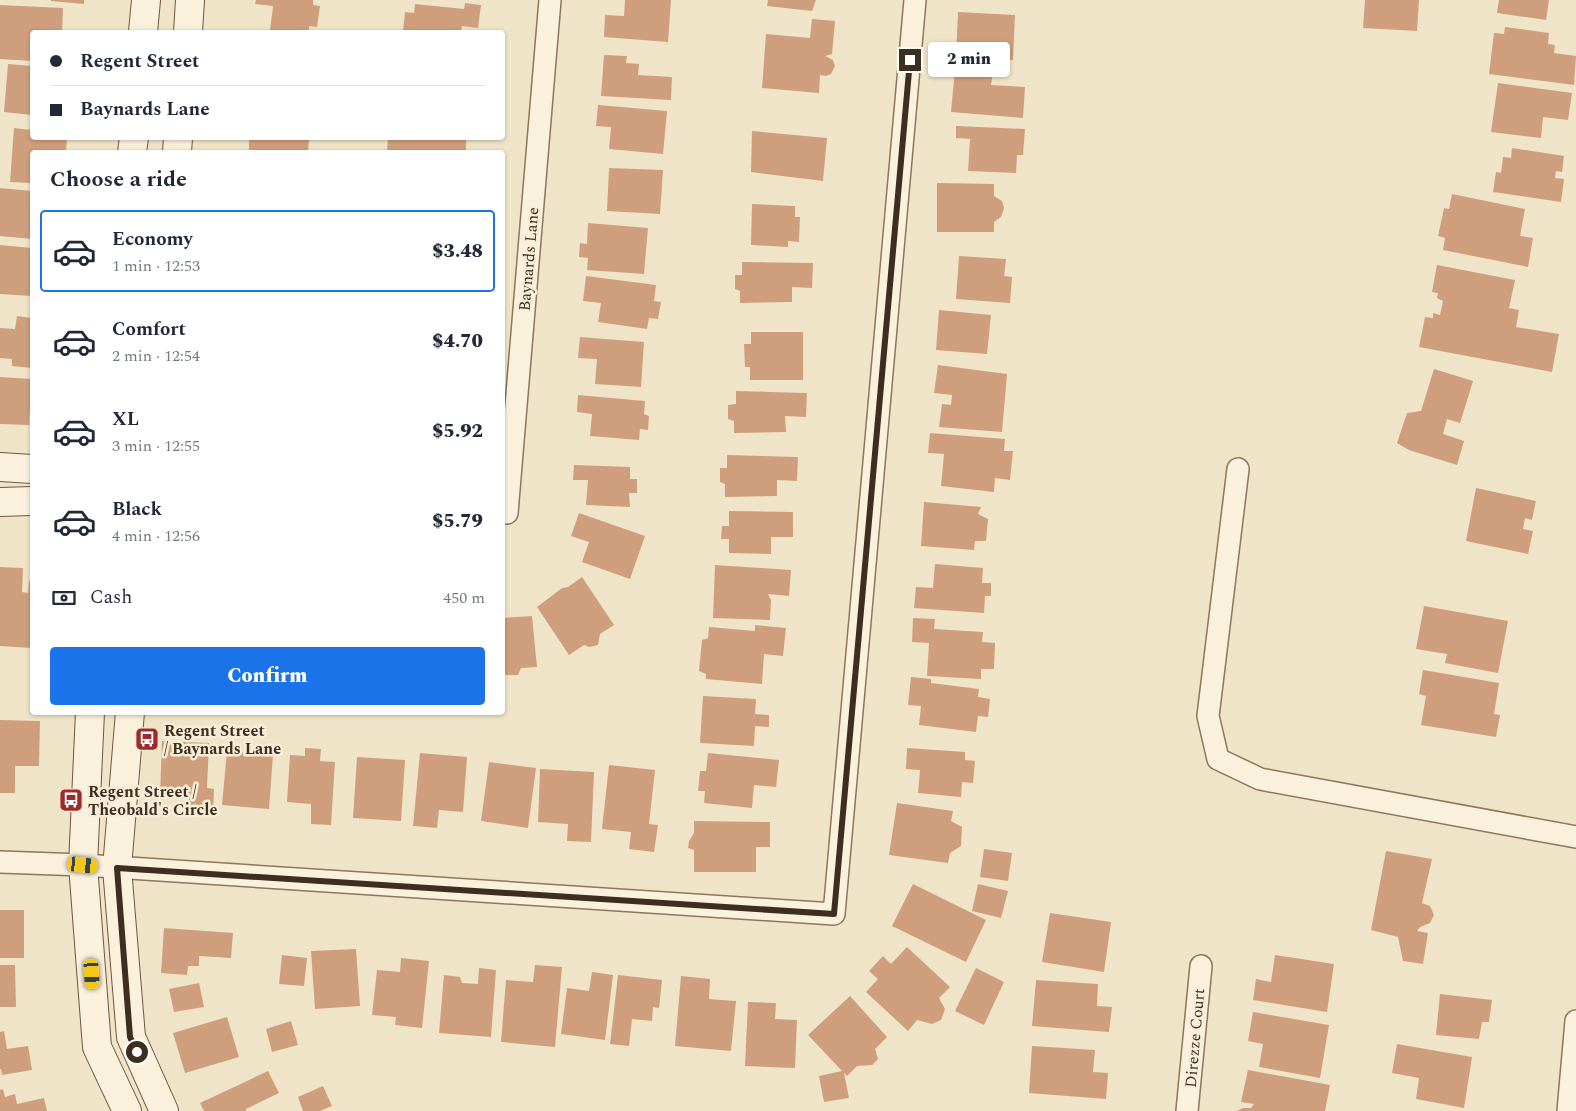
<!DOCTYPE html>
<html lang="en">
<head>
<meta charset="utf-8">
<style>
	body { margin:0; font-family:Spectral,serif; background:#f2f2f3; color:#1f2937; height:100vh; display:flex; flex-direction:column; font-size:19px; white-space:nowrap }
	* { box-sizing:border-box; margin:0 }
	p { font-size:16px; color:#747a83 }
	.icon { flex:none; width:28px; height:28px; fill:none; stroke:currentColor; stroke-width:2; stroke-linecap:round; stroke-linejoin:round }
	.map { position:relative; flex:1; overflow:hidden }
	.details { position:absolute; left:30px; top:150px; width:475px; height:565px; display:flex; flex-direction:column; background:#fff; border-radius:5px; box-shadow:0 1px 4px #0004 }
	.details>* { flex:none }
	.banner { position:absolute; left:30px; top:30px; width:475px; height:110px; border-radius:5px; box-shadow:0 1px 4px #0004; display:grid; align-content:center; height:110px; padding:0 20px; background:#fff }
	.end { position:absolute; width:22px; height:22px; margin:-11px; border:6px solid #3d2e20; background:#fff; box-shadow:0 0 0 2px #fff }
	.from { border-radius:50% }
	.bubble { position:absolute; height:35px; border-radius:5px; background:#fff; box-shadow:0 1px 4px #0004; font-size:16px; font-weight:800; line-height:35px; text-align:center }
	.car { position:absolute; width:15px; height:30px; margin:-15px -8px; border-radius:6px; box-shadow:0 0 4px 1px #0007; background:linear-gradient(#f5c518 24%,#345 0 40%,#f5c518 0 76%,#345 0 86%,#f5c518 0) }
	.banner b { display:flex; align-items:center; gap:18px; height:48px; font-size:19px }
	.banner b+b { border-top:1px solid #e0e1e3 }
	.banner i { width:12px; height:12px; background:#1f2937 }
	ul { padding:0; list-style:none }
	li { display:flex; align-items:center; gap:15px; height:82px; margin:0 10px 8px; padding:0 10px; border:2px solid transparent; border-radius:5px }
	li div { flex:1 }
	li b { display:block; font-size:19px }
	li em { font-style:normal; font-weight:800 }
	li.current { border-color:#1a73e8 }
	li>.icon { width:45px; height:45px; stroke-width:1.5 }
	h2 { padding:0 20px; font-size:22px; line-height:60px }
	.pay { display:flex; align-items:center; gap:12px; height:55px; padding:0 20px; font-size:19px }
	.pay p { margin-inline-start:auto }
	.cta { display:flex; gap:10px; margin-top:auto; padding:10px 20px }
	.cta a { flex:1; height:58px; border-radius:5px; background:#1a73e8; color:#fff; font-size:20px; font-weight:800; line-height:58px; text-align:center }
	.map>svg:first-child { display:block }
</style>
</head>
<body>
<div class="map">
<svg width="1576" height="1111" viewBox="0 0 1576 1111">
	<rect width="100%" height="100%" fill="#f0e4c8"/>
	<g fill="#cf9f7d">
		<polygon points="51,0 84,0 84,4 51,1"/>
		<polygon points="256,0 313,0 313,5 320,6 317,27 309,26 309,32 270,31 273,6 255,4"/>
		<polygon points="625,0 671,0 668,42 604,37 605,15 624,16"/>
		<polygon points="768,0 816,0 812,11 767,6"/>
		<polygon points="1365,0 1419,0 1417,31 1363,28"/>
		<polygon points="1499,0 1549,0 1546,20 1497,13"/>
		<polygon points="465,3 481,5 478,28 462,26 461,32 403,32 405,12 414,13 415,4 464,9"/>
		<polygon points="0,5 63,8 62,32 32,32 32,61 0,59"/>
		<polygon points="958,12 1015,15 1013,60 956,57"/>
		<polygon points="812,19 835,21 832,54 825,56 833,60 835,66 831,74 826,76 820,75 819,93 762,88 766,34 810,38"/>
		<polygon points="1505,27 1549,33 1548,44 1555,45 1554,53 1576,56 1574,85 1489,74 1494,33 1504,34"/>
		<polygon points="604,55 627,56 626,63 639,64 638,75 672,77 671,100 601,96"/>
		<polygon points="8,64 32,66 32,115 4,112"/>
		<polygon points="955,69 993,72 991,85 1025,87 1023,118 951,112"/>
		<polygon points="1498,83 1572,93 1568,120 1543,117 1541,138 1491,132"/>
		<polygon points="598,105 667,111 663,154 609,149 611,127 596,126"/>
		<polygon points="956,126 1025,129 1023,155 1017,155 1016,173 968,171 970,139 956,138"/>
		<polygon points="14,128 32,130 32,138 67,138 66,150 70,150 70,152 32,152 32,183 10,182"/>
		<polygon points="752,131 827,138 823,181 751,172"/>
		<polygon points="249,138 309,138 308,152 249,152"/>
		<polygon points="388,138 466,139 466,152 387,152"/>
		<polygon points="1512,148 1564,156 1562,172 1556,171 1555,178 1564,179 1561,202 1493,192 1496,172 1501,173 1503,157 1511,158"/>
		<polygon points="609,168 663,170 660,214 607,211"/>
		<polygon points="937,183 994,184 994,196 1002,201 1004,208 1001,217 994,222 994,232 937,232"/>
		<polygon points="0,188 32,191 32,239 0,236"/>
		<polygon points="1452,194 1525,209 1520,236 1533,238 1528,267 1443,250 1445,238 1438,236 1444,208 1449,209"/>
		<polygon points="752,204 795,206 795,217 800,217 799,242 788,241 788,247 751,245"/>
		<polygon points="588,223 648,228 644,274 587,270 588,258 579,257 580,243 587,244"/>
		<polygon points="0,245 32,248 32,296 0,294"/>
		<polygon points="959,256 1006,259 1004,276 1012,277 1010,303 956,299"/>
		<polygon points="742,262 813,263 812,288 792,287 792,302 740,303 740,291 735,289 735,275 742,275"/>
		<polygon points="1437,265 1515,280 1509,308 1519,310 1516,327 1559,334 1552,372 1419,347 1425,317 1433,318 1433,313 1440,315 1443,301 1437,298 1438,293 1432,292"/>
		<polygon points="586,276 656,285 654,301 661,302 658,319 649,318 647,329 598,322 601,303 583,301"/>
		<polygon points="939,310 991,315 987,354 936,350"/>
		<polygon points="17,316 32,318 32,368 12,366 12,359 0,358 0,328 15,329"/>
		<polygon points="751,332 803,332 803,380 750,380 750,367 745,367 744,344 751,344"/>
		<polygon points="580,337 644,342 641,387 595,384 597,359 578,358"/>
		<polygon points="938,365 1007,374 1002,432 939,427 942,404 951,405 952,395 934,393"/>
		<polygon points="1434,369 1473,381 1460,423 1447,419 1443,434 1464,441 1457,465 1409,450 1397,443 1407,413 1421,411"/>
		<polygon points="0,377 32,379 32,410 30,410 29,425 0,424"/>
		<polygon points="736,391 807,393 806,417 785,416 786,432 734,433 734,421 728,419 728,405 736,404"/>
		<polygon points="578,395 645,401 644,414 649,416 648,430 640,429 639,440 590,436 592,414 577,412"/>
		<polygon points="930,433 1005,439 1004,451 1013,451 1010,480 995,478 994,492 941,486 944,454 928,453"/>
		<polygon points="727,455 798,457 797,481 777,480 777,496 725,497 725,484 720,482 720,468 727,468"/>
		<polygon points="574,465 630,467 630,479 637,479 637,493 629,493 630,507 586,505 588,480 573,480"/>
		<polygon points="1476,488 1536,501 1532,520 1525,518 1523,529 1533,531 1528,554 1466,541"/>
		<polygon points="924,502 981,507 978,514 988,519 986,541 975,541 974,550 921,546"/>
		<polygon points="729,511 793,512 793,537 771,537 771,554 729,553 729,539 721,539 722,526 729,526"/>
		<polygon points="579,513 645,536 630,579 582,562 589,542 571,536"/>
		<polygon points="935,564 983,568 982,583 991,583 991,596 985,596 984,613 914,608 916,587 933,588"/>
		<polygon points="715,565 791,570 789,596 768,594 771,600 770,620 713,618"/>
		<polygon points="0,567 23,568 22,592 28,593 29,581 32,581 32,648 0,646"/>
		<polygon points="582,577 614,625 600,634 598,645 589,647 584,645 569,655 537,607 562,588 568,587"/>
		<polygon points="1424,606 1508,621 1498,673 1445,663 1447,654 1416,649"/>
		<polygon points="532,616 537,667 521,668 518,675 506,675 502,668 502,618"/>
		<polygon points="913,618 935,619 934,629 983,632 982,642 995,643 994,669 981,669 981,679 927,676 929,643 912,642"/>
		<polygon points="755,625 786,628 783,656 764,654 762,684 706,679 706,674 699,671 702,640 708,638 709,627 755,631"/>
		<polygon points="1423,670 1499,683 1494,714 1500,715 1496,737 1421,725 1426,696 1419,694"/>
		<polygon points="911,677 931,679 931,683 979,689 978,697 990,699 988,717 978,716 976,732 919,725 921,706 908,705"/>
		<polygon points="703,696 756,699 755,714 769,715 769,727 755,726 754,746 700,743"/>
		<polygon points="0,720 40,721 39,766 15,766 15,793 0,793"/>
		<polygon points="162,741 209,743 207,788 214,789 213,814 188,813 189,796 160,795"/>
		<polygon points="305,748 321,749 320,761 335,762 331,825 311,824 311,804 287,802 290,755 305,756"/>
		<polygon points="907,748 965,752 965,760 975,761 973,783 962,782 961,797 918,793 920,770 906,769"/>
		<polygon points="227,751 273,755 269,809 222,805"/>
		<polygon points="420,753 467,757 463,812 439,810 437,828 413,826"/>
		<polygon points="708,753 779,760 776,787 754,785 752,808 704,803 705,791 698,791 700,771 706,771"/>
		<polygon points="357,757 405,760 401,821 353,818"/>
		<polygon points="489,762 536,768 528,828 481,821"/>
		<polygon points="609,765 655,770 649,824 658,825 654,852 629,849 631,832 602,829"/>
		<polygon points="540,769 594,772 591,842 567,841 568,824 538,822"/>
		<polygon points="897,803 953,811 951,821 962,827 961,846 950,853 948,863 889,855"/>
		<polygon points="694,821 770,822 770,847 756,847 756,872 694,872 694,850 688,848 689,841 694,833"/>
		<polygon points="984,849 1012,853 1008,881 980,877"/>
		<polygon points="1386,851 1432,859 1422,903 1430,906 1434,915 1430,923 1420,927 1417,931 1428,933 1423,964 1403,961 1398,937 1371,930"/>
		<polygon points="913,884 986,920 966,962 892,926"/>
		<polygon points="978,884 1008,891 1001,918 972,911"/>
		<rect x="0" y="910" width="24" height="48"/>
		<polygon points="1050,913 1111,922 1104,972 1042,962"/>
		<polygon points="164,928 233,933 231,958 199,956 199,966 188,966 187,975 161,973"/>
		<polygon points="907,947 950,987 939,998 945,1009 941,1020 932,1024 917,1020 908,1031 866,992 878,979 869,971 883,956 891,964"/>
		<polygon points="356,949 360,1006 315,1009 311,951"/>
		<polygon points="282,955 307,958 304,986 279,984"/>
		<polygon points="1275,955 1334,964 1327,1012 1253,1000 1256,979 1271,982"/>
		<polygon points="401,958 429,961 422,1028 395,1025 396,1017 372,1015 377,970 400,972"/>
		<polygon points="0,965 15,965 16,1007 0,1007"/>
		<polygon points="535,965 562,967 555,1047 501,1042 506,980 533,982"/>
		<polygon points="479,968 496,970 491,1037 439,1033 444,975 460,977 462,983 478,984"/>
		<polygon points="976,968 1004,982 984,1025 955,1011"/>
		<polygon points="592,972 613,975 605,1040 561,1034 567,988 589,991"/>
		<polygon points="618,975 662,980 659,1008 653,1007 652,1021 632,1019 629,1046 610,1044"/>
		<polygon points="681,976 710,979 709,999 736,1001 731,1051 675,1046"/>
		<polygon points="1036,980 1098,984 1097,1006 1112,1007 1109,1032 1032,1026"/>
		<polygon points="199,983 204,1007 174,1012 169,989"/>
		<polygon points="1440,994 1492,1000 1489,1022 1482,1022 1479,1039 1436,1035"/>
		<polygon points="850,996 887,1037 875,1049 878,1059 872,1065 857,1066 847,1076 844,1073 849,1098 824,1102 819,1076 842,1071 808,1035"/>
		<polygon points="748,1002 776,1003 775,1019 797,1020 795,1068 745,1066"/>
		<polygon points="1253,1012 1329,1025 1320,1078 1259,1067 1263,1044 1248,1041"/>
		<polygon points="227,1017 239,1057 185,1073 173,1033"/>
		<polygon points="291,1021 298,1045 272,1052 266,1029"/>
		<polygon points="4,1031 7,1049 28,1046 32,1070 2,1075 1,1069 0,1069 0,1032"/>
		<polygon points="1397,1044 1472,1057 1464,1108 1416,1099 1419,1078 1392,1073"/>
		<polygon points="1032,1046 1095,1050 1093,1072 1108,1073 1106,1099 1029,1093"/>
		<polygon points="1248,1070 1330,1085 1325,1111 1237,1111 1243,1108 1251,1108 1254,1104 1241,1102"/>
		<polygon points="268,1071 279,1093 246,1109 246,1111 204,1111 200,1103"/>
		<polygon points="323,1086 332,1106 320,1111 303,1111 298,1097"/>
		<polygon points="3,1089 5,1097 15,1094 17,1104 44,1098 47,1111 0,1111 0,1090"/>
	</g>
	<g fill="none" stroke-linecap="round" stroke-linejoin="round">
		<g stroke="#8d765c" stroke-width="24">
			<g id="street">
				<polyline points="1238,469 1208,716 1218,759 1260,779 1576,837"/>
				<polyline points="502,513 507,513 550,0"/>
				<polyline points="0,862 83,865 834,914 915,0"/>
				<polyline points="1187,1111 1201,966"/>
				<polyline points="1568,1111 1576,1021"/>
			</g>
		</g>
		<g stroke="#6f573f" stroke-width="30">
			<g id="secondary">
				<polyline points="143,32 146,0"/>
				<polyline points="188,32 190,0"/>
				<polyline points="132,152 134,138"/>
				<polyline points="177,152 178,138"/>
				<polyline points="0,467 32,469"/>
				<polyline points="0,502 32,501"/>
				<polyline points="90,712 83,865 97,1047 127,1111"/>
				<polyline points="130,712 117,868 131,1037 164,1111"/>
			</g>
		</g>
		<use href="#street" stroke="#faf1dc" stroke-width="21"/>
		<use href="#secondary" stroke="#faf1dc" stroke-width="28"/>
	</g>
	<g fill="none" stroke-linecap="round" stroke-linejoin="round">
		<polyline stroke="#3d2e20" stroke-width="6" points="137,1052 130,1037 117,868 834,914 910,60"/>
	</g>
	<defs>
		<g id="bus-square" transform="scale(1.25)"><rect x="-9" y="-9" width="18" height="18" rx="4" fill="#9e2a2b" stroke="#f7eed8"/><path d="M-5-6H5V4H4V6H2V4H-2V6H-4V4H-5ZM-3.5-4V0h7V-4ZM-3.5 1.2v1.5H-2V1.2ZM2 1.2v1.5H3.5V1.2Z" fill="#fff"/></g>
	</defs>
	<g fill-rule="evenodd">
		<use href="#bus-square" x="147" y="739"/>
		<use href="#bus-square" x="71" y="800"/>
	</g>
	<g text-anchor="middle" stroke-width="5" stroke-linejoin="round" paint-order="stroke">
		<g font-size="16" fill="#3d2e20" stroke="#f7eed8">
			<text transform="translate(528 259) rotate(-85)" y="6">Baynards Lane</text>
			<text transform="translate(1194 1038) rotate(-85)" y="6">Direzze Court</text>
		</g>
		<g font-size="16" font-weight="bold" fill="#3d2e20" stroke="#f7eed8" text-anchor="start">
			<text x="164" y="736">Regent Street<tspan x="164" dy="18">/ Baynards Lane</tspan></text>
			<text x="88" y="797">Regent Street /<tspan x="88" dy="18">Theobald's Circle</tspan></text>
		</g>
	</g>
</svg>
<i class="end from" style="left:137px;top:1052px"></i>
<i class="end" style="left:910px;top:60px"></i>
<div class="bubble" style="left:928px;top:42px;width:82px">2 min</div>
<i class="car" style="left:83px;top:865px;rotate:96deg"></i>
<i class="car" style="left:92px;top:974px;rotate:176deg"></i>
<div class="banner">
<b><i class="from"></i>Regent Street</b>
<b><i></i>Baynards Lane</b>
</div>
<section class="details">
<h2>Choose a ride</h2>
<ul>
<li class="current"><svg class="icon" aria-label="car" viewBox="0 0 24 24"><path d="M5 17H2v-5l4-1 3-4h7l3 4 3 1v5h-3M9 17h6M6 11h13"/><circle cx="7" cy="17" r="2"/><circle cx="17" cy="17" r="2"/></svg><div><b>Economy</b><p>1 min · 12:53</p></div><em>$3.48</em></li>
<li><svg class="icon" aria-label="car" viewBox="0 0 24 24"><path d="M5 17H2v-5l4-1 3-4h7l3 4 3 1v5h-3M9 17h6M6 11h13"/><circle cx="7" cy="17" r="2"/><circle cx="17" cy="17" r="2"/></svg><div><b>Comfort</b><p>2 min · 12:54</p></div><em>$4.70</em></li>
<li><svg class="icon" aria-label="car" viewBox="0 0 24 24"><path d="M5 17H2v-5l4-1 3-4h7l3 4 3 1v5h-3M9 17h6M6 11h13"/><circle cx="7" cy="17" r="2"/><circle cx="17" cy="17" r="2"/></svg><div><b>XL</b><p>3 min · 12:55</p></div><em>$5.92</em></li>
<li><svg class="icon" aria-label="car" viewBox="0 0 24 24"><path d="M5 17H2v-5l4-1 3-4h7l3 4 3 1v5h-3M9 17h6M6 11h13"/><circle cx="7" cy="17" r="2"/><circle cx="17" cy="17" r="2"/></svg><div><b>Black</b><p>4 min · 12:56</p></div><em>$5.79</em></li>
</ul>
<div class="pay"><svg class="icon" aria-label="cash" viewBox="0 0 24 24"><path d="M3 7h18v10H3z"/><circle cx="12" cy="12" r="2"/></svg>Cash<p>450 m</p></div>
<div class="cta"><a>Confirm</a></div>
</section>
</div>
</body>
</html>
